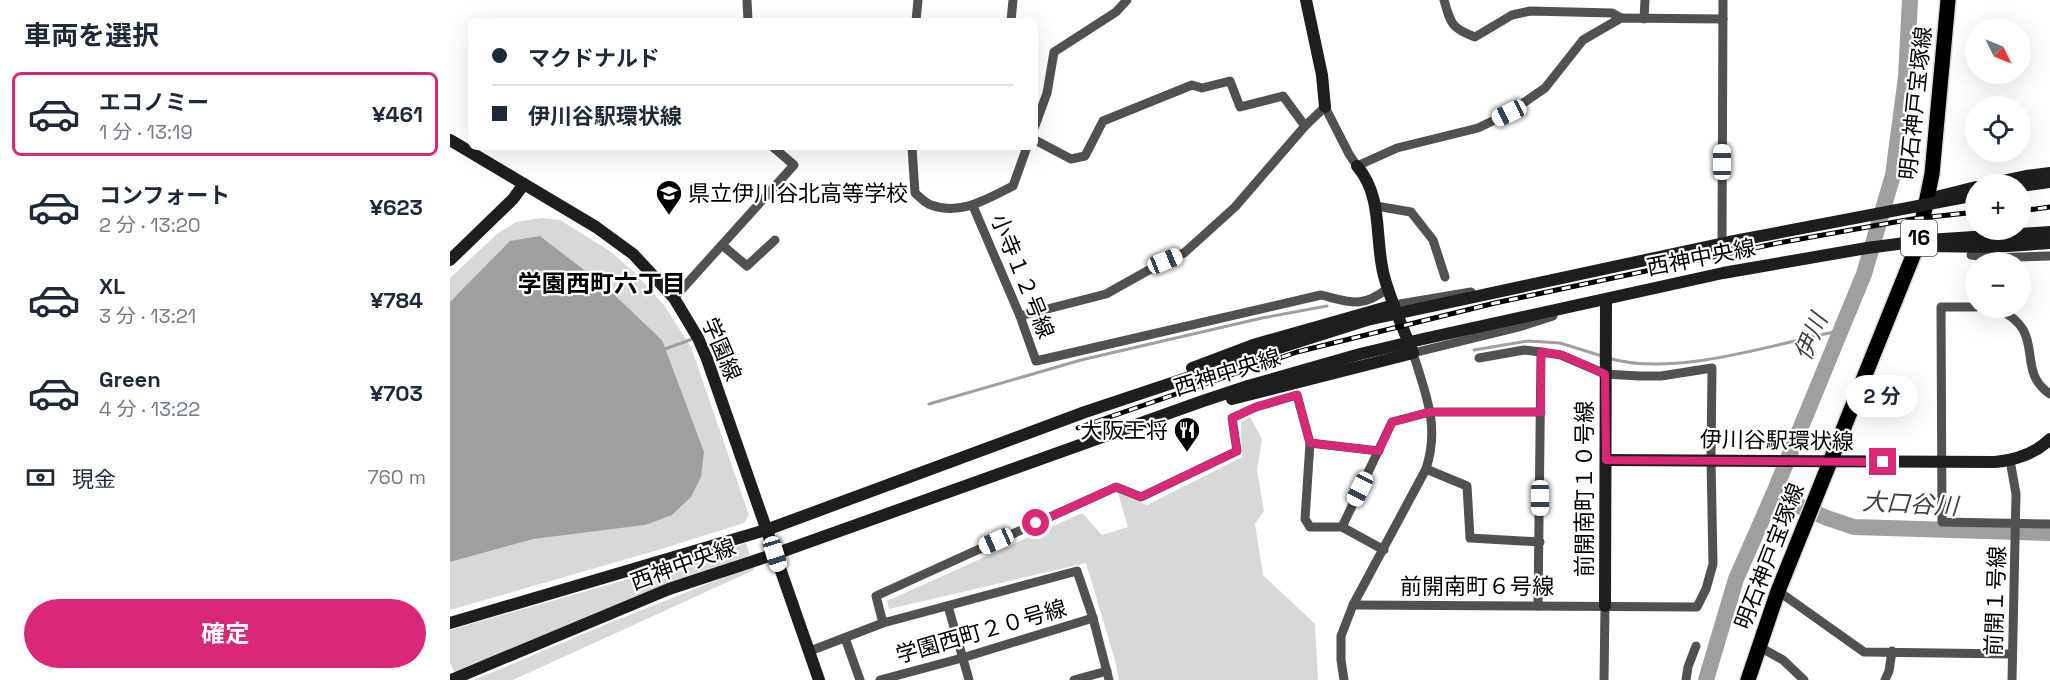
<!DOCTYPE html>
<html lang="ja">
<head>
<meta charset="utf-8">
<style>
	body { margin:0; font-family:"Space Grotesk","Noto Sans JP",sans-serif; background:#f6f6f7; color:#1f2937; height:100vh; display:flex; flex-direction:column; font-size:22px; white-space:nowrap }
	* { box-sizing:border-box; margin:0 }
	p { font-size:20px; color:#747a83 }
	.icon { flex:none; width:33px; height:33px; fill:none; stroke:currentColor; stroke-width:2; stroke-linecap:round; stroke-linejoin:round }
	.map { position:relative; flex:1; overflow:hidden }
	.sheet { display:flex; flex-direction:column; background:#fff; width:450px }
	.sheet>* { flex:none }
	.top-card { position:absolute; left:18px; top:18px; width:570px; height:132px; border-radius:9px; box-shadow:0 6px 24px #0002; display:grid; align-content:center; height:132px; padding:0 24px; background:#fff }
	.needle { width:39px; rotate:133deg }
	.fabs { position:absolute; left:1515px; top:18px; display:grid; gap:12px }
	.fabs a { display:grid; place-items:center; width:66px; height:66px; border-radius:50%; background:#fff; box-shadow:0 6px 24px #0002; font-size:30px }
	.end { position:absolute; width:27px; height:27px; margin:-14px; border:8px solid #db2777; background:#fff; box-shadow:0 0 0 3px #fff }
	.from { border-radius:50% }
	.bubble { position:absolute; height:42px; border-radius:21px; background:#fff; box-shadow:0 6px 24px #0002; font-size:20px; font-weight:700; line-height:42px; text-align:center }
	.car { position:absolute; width:18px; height:36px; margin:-18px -9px; border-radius:8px; box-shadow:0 0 4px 2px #0007; background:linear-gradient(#fff 24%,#345 0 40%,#fff 0 76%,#345 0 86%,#fff 0) }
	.top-card b { display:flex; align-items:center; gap:21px; height:57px; font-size:22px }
	.top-card b+b { border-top:2px solid #e0e1e3 }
	.top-card i { width:15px; height:15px; background:#1f2937 }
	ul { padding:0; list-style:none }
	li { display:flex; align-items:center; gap:18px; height:84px; margin:0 12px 9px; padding:0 12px; border:3px solid transparent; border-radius:9px }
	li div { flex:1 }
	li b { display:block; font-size:22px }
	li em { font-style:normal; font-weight:700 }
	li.selected { border-color:#db2777 }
	li>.icon { width:54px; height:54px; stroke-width:1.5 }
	h2 { padding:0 24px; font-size:27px; line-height:72px }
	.pay { display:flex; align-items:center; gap:15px; height:66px; padding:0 24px; font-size:22px }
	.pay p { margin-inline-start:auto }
	.primary-button { display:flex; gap:12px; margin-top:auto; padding:12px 24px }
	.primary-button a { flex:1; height:69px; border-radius:36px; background:#db2777; color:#fff; font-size:24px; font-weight:700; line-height:69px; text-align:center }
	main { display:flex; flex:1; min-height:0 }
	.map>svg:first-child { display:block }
</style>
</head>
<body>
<main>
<section class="sheet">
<h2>車両を選択</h2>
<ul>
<li class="selected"><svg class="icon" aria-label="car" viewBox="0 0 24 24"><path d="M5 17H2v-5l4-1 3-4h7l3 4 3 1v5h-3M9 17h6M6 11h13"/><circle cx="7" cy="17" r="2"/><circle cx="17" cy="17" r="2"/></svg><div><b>エコノミー</b><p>1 分 · 13:19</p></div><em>¥461</em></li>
<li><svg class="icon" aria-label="car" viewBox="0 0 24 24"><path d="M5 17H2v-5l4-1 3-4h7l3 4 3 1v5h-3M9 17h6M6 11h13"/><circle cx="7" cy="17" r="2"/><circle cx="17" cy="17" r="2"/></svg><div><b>コンフォート</b><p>2 分 · 13:20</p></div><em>¥623</em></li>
<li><svg class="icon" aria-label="car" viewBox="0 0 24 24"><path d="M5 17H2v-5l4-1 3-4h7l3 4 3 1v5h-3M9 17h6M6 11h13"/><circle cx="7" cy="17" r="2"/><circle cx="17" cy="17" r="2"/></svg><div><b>XL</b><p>3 分 · 13:21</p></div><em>¥784</em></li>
<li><svg class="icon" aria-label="car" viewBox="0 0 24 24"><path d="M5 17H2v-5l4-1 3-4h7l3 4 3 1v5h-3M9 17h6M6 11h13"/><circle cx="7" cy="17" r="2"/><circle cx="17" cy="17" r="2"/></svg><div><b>Green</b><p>4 分 · 13:22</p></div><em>¥703</em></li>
</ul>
<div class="pay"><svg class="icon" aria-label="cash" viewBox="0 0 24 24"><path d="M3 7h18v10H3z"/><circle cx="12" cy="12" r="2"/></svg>現金<p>760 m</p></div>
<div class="primary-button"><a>確定</a></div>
</section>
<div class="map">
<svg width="1600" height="680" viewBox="0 0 1600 680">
	<rect width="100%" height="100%" fill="#fff"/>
	<g fill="#d8d8d8">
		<polygon points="91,218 110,220 160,251 182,270 214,305 241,347 299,515 294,523 208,550 0,610 0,562 84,539 195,525 212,340 154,285 90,236 0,302 0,278 47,234 66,222"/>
		<polygon points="800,417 812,439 807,470 814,511 805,524 813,575 865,624 868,680 669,680 666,664 636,563 439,609 437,601 632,513 652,535 678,527 668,493 697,505 792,457 791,422"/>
		<polygon points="296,543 300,555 196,593 4,672 0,663 0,630 255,557"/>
		<polygon points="302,566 304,570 63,680 24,680 152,626"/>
	</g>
	<polygon fill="#9f9f9f" points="90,236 154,285 212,340 254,452 251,477 241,497 222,515 195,525 84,539 0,562 0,302 60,241"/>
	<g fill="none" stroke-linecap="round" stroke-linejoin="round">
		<g stroke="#9f9f9f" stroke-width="3">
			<polyline points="215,349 245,338"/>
			<polyline points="1024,350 1078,341 1110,343 1152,356"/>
			<path d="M1158 358C1225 378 1322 344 1389 331"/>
			<polyline points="479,404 631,360 812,318 877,306"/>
		</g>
		<g stroke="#9f9f9f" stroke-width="16">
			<polyline points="1323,495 1377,518 1404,527 1600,533"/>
			<polyline points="1256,680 1286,579 1323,495 1414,274 1443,175 1456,77 1460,0"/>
		</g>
		<g stroke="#dbdbdb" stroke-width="18">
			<polyline id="primary" points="1298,680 1328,591 1467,246 1482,174 1498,0"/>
		</g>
		<g stroke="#515151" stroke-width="9">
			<polyline points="297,0 298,21"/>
			<path d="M994 0C1001 24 1001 28 1025 37L1062 15 1080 11 1162 13 1171 18"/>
			<polyline points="1194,19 1195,0"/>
			<polyline points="466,21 468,0"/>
			<polyline points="561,21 563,0"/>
			<polyline points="585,126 597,93 604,52 666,12 677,0"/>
			<polyline points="585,140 621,159 635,156 653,121 742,85 752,88 780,81 790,107 833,96 855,126"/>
			<path d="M462 147 465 193C470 197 475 203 481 205 510 216 537 199 563 186L577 147"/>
			<path d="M523 206 570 316 586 361 871 295C900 302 912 309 938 288"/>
			<polyline points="926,206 961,212 983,240 995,277"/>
			<polyline points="1272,240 1273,0"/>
			<polyline points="272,245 297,266 325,240"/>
			<polyline points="1521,255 1542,258"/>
			<polyline points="1542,262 1542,258 1600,256"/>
			<polyline points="224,298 344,165 323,147"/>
			<polyline points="944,305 1021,292"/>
			<polyline points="1526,307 1491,307 1492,522 1600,524"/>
			<path d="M1546 308C1600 332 1563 369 1600 394"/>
			<polyline points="570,316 656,294 715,261 734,253 785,207 855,126 875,107 899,154 907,166 947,148 1028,128 1059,113 1095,88 1133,40 1171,18 1273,19"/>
			<polyline points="860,443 929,451"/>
			<polyline points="1560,460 1566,494 1562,680"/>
			<polyline points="976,469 1017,486 1020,538 1090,542"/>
			<polyline points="892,527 942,422 980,412 1091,412"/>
			<polyline points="1328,591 1414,652 1562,654"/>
			<polyline points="903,605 1247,607 1256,589 1263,564 1261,459 1262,368 1211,376 1189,376 1155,374 1111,355 1091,352 1074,350 1029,358"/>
			<polyline points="498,606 519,680"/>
			<polyline points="1088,606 1091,352"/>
			<polyline points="433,623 426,596 666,487 691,497 787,451 782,418 806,407 847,395 860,443 855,519 860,527 892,527 934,550"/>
			<polyline points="395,638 410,680"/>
			<polyline points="1308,646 1333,660 1354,680"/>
			<polyline points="360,651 433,623 627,571 643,618 659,680"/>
			<polyline points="430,680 512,658 643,618"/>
			<polyline points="624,680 657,671"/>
			<path d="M894 680 891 660V636L903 605 976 469C990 426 976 395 963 353L1069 327 1103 316"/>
			<polyline points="1154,680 1155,606"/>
			<polyline points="1236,680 1238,667 1246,646"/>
			<polyline points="1435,680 1439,671 1442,651"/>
		</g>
		<g stroke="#1e1e1e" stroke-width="12">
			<polyline points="856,0 872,75 875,107"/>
			<polyline points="0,140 146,227 183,254 224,298 248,338 257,359 369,680"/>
			<polyline points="1538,184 1576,176 1600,173"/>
			<polyline points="1570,186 1600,182"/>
			<polyline points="1478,199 1526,187"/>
			<polyline points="1477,246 1543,247 1600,243"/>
			<polyline points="0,260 63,199 74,184"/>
			<polyline points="742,368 803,345 944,305"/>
			<path d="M782 399 963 353C953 328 941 302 934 276 924 238 934 198 907 166"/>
			<path d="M1156 460 1545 462C1565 460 1585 454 1600 439"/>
			<polyline points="1155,606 1156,301"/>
			<polyline points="0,623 316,530 635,412 794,359"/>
			<polyline points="1,680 219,589 325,554 750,402 798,386"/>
		</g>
		<use href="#primary" stroke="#000" stroke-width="15"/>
		<g stroke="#000" stroke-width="5">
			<g id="rail">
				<polyline points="1570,211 1600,207"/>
				<polyline points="628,428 847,352 1045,303 1328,243 1462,219 1526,212"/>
			</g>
		</g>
		<use href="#rail" stroke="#fff" stroke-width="3" stroke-dasharray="9" stroke-linecap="butt"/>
		<g stroke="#1e1e1e" stroke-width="12">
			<polyline points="794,359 917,320 1279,242 1526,195"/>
			<polyline points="798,386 910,354 973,339 1273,273 1417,248 1478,240 1600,232"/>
		</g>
	</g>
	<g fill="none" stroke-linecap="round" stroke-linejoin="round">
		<polyline stroke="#db2777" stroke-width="8" points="586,523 666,487 691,497 787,451 782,418 806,407 847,395 860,443 929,451 942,422 980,412 1091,412 1091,352 1112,355 1155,374 1156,460 1433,462"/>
	</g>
	<defs>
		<g id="school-pin" transform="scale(1.35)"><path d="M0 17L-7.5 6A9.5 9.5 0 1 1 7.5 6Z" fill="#000" stroke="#fff"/><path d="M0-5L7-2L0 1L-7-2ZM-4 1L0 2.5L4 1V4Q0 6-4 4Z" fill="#fff"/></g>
		<g id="restaurant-pin" transform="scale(1.35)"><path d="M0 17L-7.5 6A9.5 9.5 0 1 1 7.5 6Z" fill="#000" stroke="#fff"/><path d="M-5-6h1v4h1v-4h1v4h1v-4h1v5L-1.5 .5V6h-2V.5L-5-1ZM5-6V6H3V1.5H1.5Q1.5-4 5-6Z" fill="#fff"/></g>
	</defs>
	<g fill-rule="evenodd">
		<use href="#school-pin" x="219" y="193"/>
		<use href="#restaurant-pin" x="737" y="430"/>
	</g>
	<g text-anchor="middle" stroke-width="4.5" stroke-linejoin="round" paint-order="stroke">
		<rect fill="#fff" stroke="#4c4c4c" stroke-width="1.5" x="1451" y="220" width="36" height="36" rx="4.5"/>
		<g font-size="21" font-weight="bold" fill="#000">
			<text x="1469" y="245">16</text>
		</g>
		<g font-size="22" fill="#000" stroke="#fff">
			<text transform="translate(1465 103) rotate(-84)" y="8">明石神戸宝塚線</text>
			<text transform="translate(1251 257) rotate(-11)" y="8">西神中央線</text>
			<text transform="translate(573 276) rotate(68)" y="8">小寺１２号線</text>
			<text transform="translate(272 349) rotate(67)" y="8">学園線</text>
			<text transform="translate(777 372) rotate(-17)" y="8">西神中央線</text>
			<text transform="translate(1327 440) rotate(1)" y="8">伊川谷駅環状線</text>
			<text transform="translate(1134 489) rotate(-90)" y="8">前開南町１０号線</text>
			<text transform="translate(1319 556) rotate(-69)" y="8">明石神戸宝塚線</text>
			<text transform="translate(233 564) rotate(-20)" y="8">西神中央線</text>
			<text x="1027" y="594">前開南町６号線</text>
			<text transform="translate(1545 601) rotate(-88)" y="8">前開１号線</text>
			<text transform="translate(531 631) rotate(-16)" y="8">学園西町２０号線</text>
		</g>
		<g font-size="22" fill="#000" stroke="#fff" text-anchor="start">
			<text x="238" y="201">県立伊川谷北高等学校</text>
			<text x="718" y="438" text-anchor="end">大阪王将</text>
		</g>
		<g font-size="24" font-weight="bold" fill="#000" stroke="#fff">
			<text x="152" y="292">学園西町六丁目</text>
		</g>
		<g font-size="24" font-style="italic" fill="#404040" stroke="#fff">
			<text transform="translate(1361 337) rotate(-67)" y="8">伊川</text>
			<text transform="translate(1460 504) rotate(3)" y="8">大口谷川</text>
		</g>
	</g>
</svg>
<div class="fabs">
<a><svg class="needle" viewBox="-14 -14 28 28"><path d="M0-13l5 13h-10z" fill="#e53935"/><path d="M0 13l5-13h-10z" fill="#747a83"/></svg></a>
<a><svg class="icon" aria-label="locate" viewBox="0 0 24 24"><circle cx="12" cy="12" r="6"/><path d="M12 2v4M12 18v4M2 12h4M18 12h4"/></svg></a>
<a>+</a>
<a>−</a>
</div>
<i class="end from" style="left:586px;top:523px"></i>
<i class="end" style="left:1433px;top:462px"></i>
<div class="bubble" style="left:1396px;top:375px;width:72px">2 分</div>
<i class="car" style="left:1059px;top:113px;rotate:245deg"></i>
<i class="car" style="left:1272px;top:162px;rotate:0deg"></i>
<i class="car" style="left:715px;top:261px;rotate:68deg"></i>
<i class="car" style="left:910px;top:489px;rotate:206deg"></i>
<i class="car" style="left:1090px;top:498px;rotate:180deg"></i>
<i class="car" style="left:546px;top:541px;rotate:246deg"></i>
<i class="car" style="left:325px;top:554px;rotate:163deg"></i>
<div class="top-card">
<b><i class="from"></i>マクドナルド</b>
<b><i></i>伊川谷駅環状線</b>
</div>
</div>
</main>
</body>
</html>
